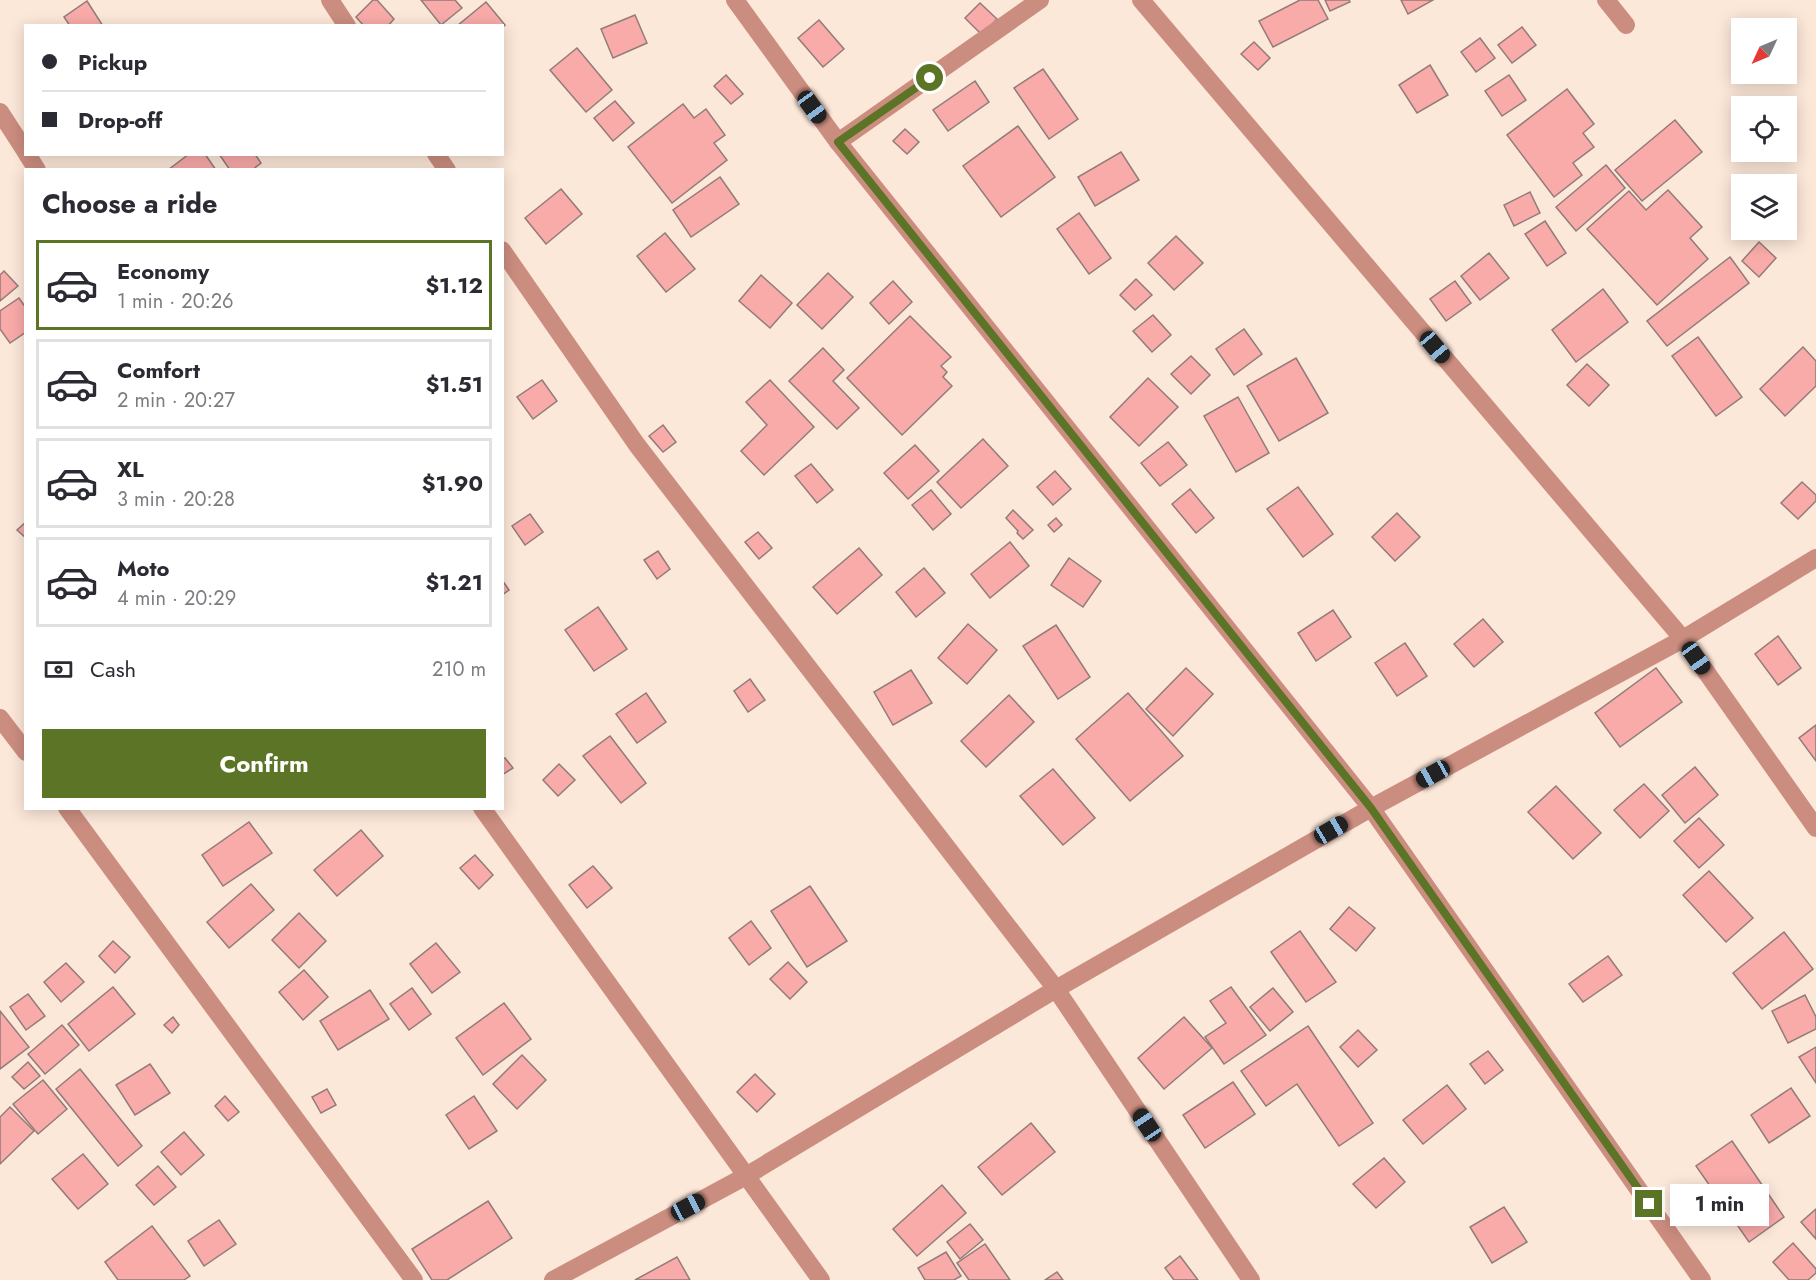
<!DOCTYPE html>
<html lang="en">
<head>
<meta charset="utf-8">
<style>
	body { margin:0; font-family:Jost,sans-serif; background:#f2f2f3; color:#2b2b33; height:100vh; display:flex; flex-direction:column; font-size:22px; white-space:nowrap }
	* { box-sizing:border-box; margin:0 }
	p { font-size:20px; color:#7c7c81 }
	.icon { flex:none; width:33px; height:33px; fill:none; stroke:currentColor; stroke-width:2; stroke-linecap:round; stroke-linejoin:round }
	.map { position:relative; flex:1; overflow:hidden }
	.sheet { position:absolute; left:24px; top:168px; width:480px; height:642px; display:flex; flex-direction:column; background:#fff; border-radius:0px; box-shadow:0 3px 15px #0003 }
	.sheet>* { flex:none }
	.banner { position:absolute; left:24px; top:24px; width:480px; height:132px; border-radius:0px; box-shadow:0 3px 15px #0003; display:grid; align-content:center; height:132px; padding:0 18px; background:#fff }
	.needle { width:39px; rotate:226deg }
	.controls { position:absolute; left:1731px; top:18px; display:grid; gap:12px }
	.controls a { display:grid; place-items:center; width:66px; height:66px; border-radius:0px; background:#fff; box-shadow:0 3px 15px #0003; font-size:30px }
	.end { position:absolute; width:27px; height:27px; margin:-14px; border:8px solid #5c7425; background:#fff; box-shadow:0 0 0 3px #fff }
	.from { border-radius:50% }
	.bubble { position:absolute; height:42px; border-radius:0px; background:#fff; box-shadow:0 3px 15px #0003; font-size:20px; font-weight:700; line-height:42px; text-align:center }
	.car { position:absolute; width:18px; height:36px; margin:-18px -9px; border-radius:8px; box-shadow:0 0 4px 2px #0007; background:linear-gradient(#222 24%,#8ab4d8 0 40%,#222 0 76%,#8ab4d8 0 86%,#222 0) }
	.banner b { display:flex; align-items:center; gap:21px; height:57px; font-size:22px }
	.banner b+b { border-top:2px solid #e1e1e2 }
	.banner i { width:15px; height:15px; background:#2b2b33 }
	ul { padding:0; list-style:none }
	li { display:flex; align-items:center; gap:18px; height:90px; margin:0 12px 9px; padding:0 6px; border:3px solid #e1e1e2; border-radius:0px }
	li div { flex:1 }
	li b { display:block; font-size:22px }
	li em { font-style:normal; font-weight:700 }
	li.on { border-color:#5c7425 }
	li>.icon { width:54px; height:54px; stroke-width:1.5 }
	h2 { padding:0 18px; font-size:27px; line-height:72px }
	.pay { display:flex; align-items:center; gap:15px; height:66px; padding:0 18px; font-size:22px }
	.pay p { margin-inline-start:auto }
	.action { display:flex; gap:12px; margin-top:auto; padding:12px 18px }
	.action a { flex:1; height:69px; border-radius:0px; background:#5c7425; color:#fff; font-size:24px; font-weight:700; line-height:69px; text-align:center }
	.map>svg:first-child { display:block }
</style>
</head>
<body>
<div class="map">
<svg width="1816" height="1280" viewBox="0 0 1816 1280">
	<rect width="100%" height="100%" fill="#fce8d9"/>
	<g fill="#f9aba9" stroke="#937b7a" stroke-width="1.5">
		<polygon points="373,0 377,0 394,19 388,26 364,26 356,17"/>
		<polygon points="421,0 455,0 462,8 441,25"/>
		<polygon points="1300,0 1318,0 1328,19 1273,47 1259,21"/>
		<polygon points="1325,0 1349,0 1350,2 1330,11"/>
		<polygon points="1401,0 1433,0 1408,14"/>
		<polygon points="87,1 103,26 70,26 64,17"/>
		<polygon points="486,2 505,25 502,28 502,26 457,26"/>
		<polygon points="980,3 997,19 982,35 965,18"/>
		<polygon points="635,15 647,43 613,58 601,29"/>
		<polygon points="819,20 844,49 823,67 798,38"/>
		<polygon points="1522,27 1536,45 1512,63 1498,45"/>
		<polygon points="1480,38 1495,58 1476,72 1461,52"/>
		<polygon points="1254,42 1270,58 1258,70 1241,54"/>
		<polygon points="577,48 612,90 586,112 550,70"/>
		<polygon points="1430,65 1448,95 1417,113 1399,85"/>
		<polygon points="1043,69 1078,119 1049,139 1014,88"/>
		<polygon points="726,75 743,94 731,104 714,86"/>
		<polygon points="1509,75 1526,100 1502,116 1485,91"/>
		<polygon points="975,81 989,102 948,131 933,110"/>
		<polygon points="1567,89 1594,124 1583,133 1594,147 1573,163 1582,175 1554,197 1507,135"/>
		<polygon points="615,101 634,123 613,141 594,118"/>
		<polygon points="683,104 694,118 706,109 725,135 714,143 727,160 672,203 628,147"/>
		<polygon points="1675,120 1702,152 1642,201 1615,170"/>
		<polygon points="1018,126 1055,177 1001,217 963,166"/>
		<polygon points="905,129 919,142 907,154 893,141"/>
		<polygon points="1121,152 1139,180 1095,206 1078,177"/>
		<polygon points="189,154 205,154 216,170 168,170"/>
		<polygon points="219,154 255,154 261,163 252,170 230,170"/>
		<polygon points="1606,165 1625,188 1576,231 1556,207"/>
		<polygon points="720,177 739,204 691,237 673,210"/>
		<polygon points="561,189 582,214 546,244 525,218"/>
		<polygon points="1668,190 1702,227 1690,238 1708,259 1657,305 1587,229 1629,191 1646,210"/>
		<polygon points="1530,192 1540,213 1514,226 1504,205"/>
		<polygon points="1079,213 1111,258 1089,274 1057,229"/>
		<polygon points="1545,221 1566,253 1547,266 1525,234"/>
		<polygon points="665,233 695,269 666,292 637,256"/>
		<polygon points="1176,236 1203,263 1174,290 1148,263"/>
		<polygon points="1759,242 1776,258 1759,277 1742,261"/>
		<polygon points="1489,253 1509,278 1480,300 1461,276"/>
		<polygon points="1730,257 1749,283 1667,346 1647,321"/>
		<polygon points="4,271 18,286 0,301 0,275"/>
		<polygon points="828,273 853,297 822,329 797,305"/>
		<polygon points="761,275 792,303 770,328 739,301"/>
		<polygon points="1136,279 1152,295 1135,310 1120,295"/>
		<polygon points="893,281 912,302 889,324 870,303"/>
		<polygon points="1455,281 1471,303 1446,321 1430,299"/>
		<polygon points="1603,289 1628,322 1576,362 1552,330"/>
		<polygon points="19,298 26,308 26,332 10,343 0,329 0,311"/>
		<polygon points="1153,315 1171,335 1152,352 1133,331"/>
		<polygon points="910,316 951,357 941,366 947,372 943,377 952,386 902,435 847,378"/>
		<polygon points="1244,329 1262,354 1234,375 1216,349"/>
		<polygon points="1698,337 1742,397 1716,416 1672,356"/>
		<polygon points="1803,347 1816,361 1816,386 1785,416 1760,389"/>
		<polygon points="823,348 844,370 833,381 859,408 837,429 789,381"/>
		<polygon points="1191,356 1210,375 1191,394 1171,374"/>
		<polygon points="1296,358 1328,413 1279,441 1247,386"/>
		<polygon points="1587,364 1609,385 1589,406 1567,385"/>
		<polygon points="1148,378 1178,407 1139,446 1110,417"/>
		<polygon points="542,380 557,401 533,419 517,397"/>
		<polygon points="770,380 814,427 764,475 741,451 767,425 746,402"/>
		<polygon points="1238,397 1269,453 1236,472 1204,416"/>
		<polygon points="663,425 676,442 663,452 649,436"/>
		<polygon points="983,439 1008,466 961,508 937,482"/>
		<polygon points="1168,442 1187,465 1160,486 1141,463"/>
		<polygon points="915,445 939,471 908,499 884,473"/>
		<polygon points="811,464 833,490 817,503 795,476"/>
		<polygon points="1055,471 1071,489 1053,505 1037,487"/>
		<polygon points="1802,482 1816,495 1816,501 1798,519 1781,503"/>
		<polygon points="1298,487 1333,534 1303,557 1267,509"/>
		<polygon points="1190,489 1214,518 1196,533 1172,504"/>
		<polygon points="931,490 951,514 933,530 912,505"/>
		<polygon points="1013,510 1033,530 1023,539 1017,533 1018,531 1006,518"/>
		<polygon points="1397,513 1420,537 1395,561 1372,537"/>
		<polygon points="530,514 543,532 525,545 512,526"/>
		<polygon points="1056,518 1062,525 1054,532 1048,525"/>
		<polygon points="26,522 26,538 17,530"/>
		<polygon points="758,532 772,548 759,559 745,542"/>
		<polygon points="1010,542 1029,566 990,598 971,574"/>
		<polygon points="859,548 882,575 837,614 813,587"/>
		<polygon points="658,551 670,569 657,579 644,560"/>
		<polygon points="1069,558 1101,581 1083,607 1051,585"/>
		<polygon points="924,568 945,593 916,617 896,592"/>
		<polygon points="502,580 509,590 502,595"/>
		<polygon points="598,607 627,649 594,671 565,630"/>
		<polygon points="1333,610 1351,637 1316,661 1298,633"/>
		<polygon points="1483,619 1503,642 1474,667 1454,644"/>
		<polygon points="968,624 997,650 967,684 938,658"/>
		<polygon points="1056,625 1090,677 1058,699 1023,646"/>
		<polygon points="1778,636 1801,668 1778,685 1755,654"/>
		<polygon points="1405,643 1427,676 1397,696 1375,663"/>
		<polygon points="1186,668 1213,694 1173,736 1146,709"/>
		<polygon points="1656,668 1682,702 1620,747 1595,713"/>
		<polygon points="911,670 932,703 893,725 874,692"/>
		<polygon points="750,679 765,700 748,712 734,691"/>
		<polygon points="646,693 666,722 637,743 616,714"/>
		<polygon points="1128,693 1183,756 1130,801 1076,739"/>
		<polygon points="1009,695 1034,722 986,767 961,741"/>
		<polygon points="1816,725 1816,761 1799,738"/>
		<polygon points="610,736 646,783 621,803 583,756"/>
		<polygon points="505,758 513,768 502,775 502,759"/>
		<polygon points="559,764 575,780 558,796 543,780"/>
		<polygon points="1695,767 1718,795 1685,823 1662,795"/>
		<polygon points="1053,769 1095,818 1063,845 1020,796"/>
		<polygon points="1644,784 1669,811 1640,838 1614,810"/>
		<polygon points="1556,786 1601,833 1573,859 1528,812"/>
		<polygon points="1699,818 1724,845 1699,868 1674,841"/>
		<polygon points="249,822 272,853 223,886 202,855"/>
		<polygon points="361,830 383,856 337,896 314,870"/>
		<polygon points="475,855 493,875 479,889 460,868"/>
		<polygon points="593,866 612,888 587,908 569,885"/>
		<polygon points="1709,871 1753,918 1726,942 1683,895"/>
		<polygon points="251,884 274,910 229,948 207,922"/>
		<polygon points="810,886 847,941 807,967 771,911"/>
		<polygon points="1349,907 1375,928 1356,951 1330,929"/>
		<polygon points="299,913 326,941 299,968 272,940"/>
		<polygon points="751,921 771,948 749,965 729,938"/>
		<polygon points="1300,931 1336,982 1306,1002 1271,952"/>
		<polygon points="1784,932 1813,969 1762,1009 1733,973"/>
		<polygon points="113,941 130,957 115,973 99,956"/>
		<polygon points="436,943 460,972 432,993 410,964"/>
		<polygon points="1608,956 1622,975 1583,1002 1569,984"/>
		<polygon points="788,962 807,982 790,999 770,979"/>
		<polygon points="66,963 84,982 61,1002 44,982"/>
		<polygon points="304,970 328,997 303,1020 279,992"/>
		<polygon points="113,987 135,1014 89,1051 68,1024"/>
		<polygon points="1231,987 1266,1035 1224,1064 1205,1037 1226,1023 1210,1001"/>
		<polygon points="412,988 431,1014 409,1030 390,1004"/>
		<polygon points="1273,988 1293,1012 1270,1031 1250,1007"/>
		<polygon points="370,990 389,1019 338,1050 320,1021"/>
		<polygon points="28,994 45,1016 26,1030 10,1007"/>
		<polygon points="1805,995 1816,1017 1816,1029 1788,1043 1772,1011"/>
		<polygon points="504,1003 531,1039 483,1075 456,1038"/>
		<polygon points="0,1011 29,1047 0,1069"/>
		<polygon points="173,1017 179,1025 172,1033 164,1025"/>
		<polygon points="1184,1017 1212,1048 1164,1089 1138,1058"/>
		<polygon points="62,1025 79,1045 45,1074 28,1054"/>
		<polygon points="1308,1026 1373,1123 1339,1146 1297,1084 1266,1106 1241,1071"/>
		<polygon points="1358,1030 1377,1050 1358,1067 1340,1047"/>
		<polygon points="1816,1047 1816,1083 1799,1057"/>
		<polygon points="1488,1051 1503,1070 1485,1084 1470,1064"/>
		<polygon points="522,1055 546,1080 517,1109 493,1084"/>
		<polygon points="28,1062 40,1076 24,1089 12,1077"/>
		<polygon points="150,1064 170,1093 135,1115 116,1085"/>
		<polygon points="80,1069 142,1146 118,1166 56,1089"/>
		<polygon points="755,1074 775,1094 757,1112 737,1092"/>
		<polygon points="43,1080 67,1109 38,1134 13,1104"/>
		<polygon points="1233,1082 1255,1114 1205,1148 1183,1115"/>
		<polygon points="1447,1085 1466,1109 1423,1144 1403,1120"/>
		<polygon points="1791,1088 1810,1116 1769,1143 1751,1115"/>
		<polygon points="327,1089 336,1105 321,1113 312,1097"/>
		<polygon points="225,1096 239,1112 228,1121 215,1106"/>
		<polygon points="474,1096 497,1131 469,1149 446,1115"/>
		<polygon points="10,1107 34,1131 0,1164 0,1117"/>
		<polygon points="1031,1123 1055,1152 1002,1195 978,1167"/>
		<polygon points="184,1132 204,1155 181,1175 161,1152"/>
		<polygon points="1732,1141 1784,1217 1749,1242 1696,1166"/>
		<polygon points="83,1154 108,1184 78,1209 52,1179"/>
		<polygon points="1384,1158 1405,1182 1376,1208 1353,1184"/>
		<polygon points="158,1166 176,1187 154,1205 136,1185"/>
		<polygon points="942,1185 966,1213 917,1256 893,1229"/>
		<polygon points="488,1201 512,1238 447,1280 432,1280 412,1249"/>
		<polygon points="1504,1207 1527,1242 1492,1263 1470,1227"/>
		<polygon points="1816,1209 1816,1239 1801,1222"/>
		<polygon points="219,1220 236,1244 204,1266 188,1241"/>
		<polygon points="970,1224 983,1240 960,1259 947,1242"/>
		<polygon points="152,1226 190,1276 184,1280 118,1280 105,1262"/>
		<polygon points="1793,1243 1816,1269 1816,1273 1808,1280 1789,1280 1773,1262"/>
		<polygon points="985,1244 1010,1280 969,1280 957,1263"/>
		<polygon points="946,1252 961,1276 954,1280 925,1280 918,1268"/>
		<polygon points="1180,1256 1198,1280 1174,1280 1165,1268"/>
		<polygon points="677,1257 690,1280 635,1280"/>
		<polygon points="1057,1272 1063,1280 1045,1280"/>
	</g>
	<g fill="none" stroke-linecap="round" stroke-linejoin="round">
		<g stroke="#cb8d7f" stroke-width="18">
			<polyline points="330,0 347,26"/>
			<polyline points="735,0 838,142 1371,808 1702,1280"/>
			<polyline points="1141,0 1683,639 1816,828"/>
			<polyline points="1606,0 1626,25"/>
			<polyline points="0,112 26,152"/>
			<polyline points="838,142 1040,0"/>
			<polyline points="27,154 37,170"/>
			<polyline points="436,154 447,170"/>
			<polyline points="502,250 637,445 1056,989 1251,1280"/>
			<polyline points="0,718 26,752"/>
			<polyline points="67,808 414,1280"/>
			<polyline points="482,808 821,1280"/>
			<polyline points="553,1280 746,1176 1056,989 1371,808 1683,639 1816,558"/>
		</g>
	</g>
	<g fill="none" stroke-linecap="round" stroke-linejoin="round">
		<polyline stroke="#5c7425" stroke-width="8" points="930,78 838,142 1371,808 1649,1204"/>
	</g>
</svg>
<div class="controls">
<a><svg class="needle" viewBox="-14 -14 28 28"><path d="M0-13l5 13h-10z" fill="#e53935"/><path d="M0 13l5-13h-10z" fill="#7c7c81"/></svg></a>
<a><svg class="icon" aria-label="locate" viewBox="0 0 24 24"><circle cx="12" cy="12" r="6"/><path d="M12 2v4M12 18v4M2 12h4M18 12h4"/></svg></a>
<a><svg class="icon" aria-label="layers" viewBox="0 0 24 24"><path d="M12 4l9 5-9 5-9-5zM3 14l9 5 9-5"/></svg></a>
</div>
<i class="end from" style="left:930px;top:78px"></i>
<i class="end" style="left:1649px;top:1204px"></i>
<div class="bubble" style="left:1670px;top:1184px;width:99px">1 min</div>
<i class="car" style="left:812px;top:107px;rotate:144deg"></i>
<i class="car" style="left:1435px;top:347px;rotate:140deg"></i>
<i class="car" style="left:1696px;top:658px;rotate:145deg"></i>
<i class="car" style="left:1433px;top:774px;rotate:241deg"></i>
<i class="car" style="left:1331px;top:830px;rotate:60deg"></i>
<i class="car" style="left:1147px;top:1125px;rotate:326deg"></i>
<i class="car" style="left:688px;top:1207px;rotate:62deg"></i>
<div class="banner">
<b><i class="from"></i>Pickup</b>
<b><i></i>Drop-off</b>
</div>
<section class="sheet">
<h2>Choose a ride</h2>
<ul>
<li class="on"><svg class="icon" aria-label="car" viewBox="0 0 24 24"><path d="M5 17H2v-5l4-1 3-4h7l3 4 3 1v5h-3M9 17h6M6 11h13"/><circle cx="7" cy="17" r="2"/><circle cx="17" cy="17" r="2"/></svg><div><b>Economy</b><p>1 min · 20:26</p></div><em>$1.12</em></li>
<li><svg class="icon" aria-label="car" viewBox="0 0 24 24"><path d="M5 17H2v-5l4-1 3-4h7l3 4 3 1v5h-3M9 17h6M6 11h13"/><circle cx="7" cy="17" r="2"/><circle cx="17" cy="17" r="2"/></svg><div><b>Comfort</b><p>2 min · 20:27</p></div><em>$1.51</em></li>
<li><svg class="icon" aria-label="car" viewBox="0 0 24 24"><path d="M5 17H2v-5l4-1 3-4h7l3 4 3 1v5h-3M9 17h6M6 11h13"/><circle cx="7" cy="17" r="2"/><circle cx="17" cy="17" r="2"/></svg><div><b>XL</b><p>3 min · 20:28</p></div><em>$1.90</em></li>
<li><svg class="icon" aria-label="car" viewBox="0 0 24 24"><path d="M5 17H2v-5l4-1 3-4h7l3 4 3 1v5h-3M9 17h6M6 11h13"/><circle cx="7" cy="17" r="2"/><circle cx="17" cy="17" r="2"/></svg><div><b>Moto</b><p>4 min · 20:29</p></div><em>$1.21</em></li>
</ul>
<div class="pay"><svg class="icon" aria-label="cash" viewBox="0 0 24 24"><path d="M3 7h18v10H3z"/><circle cx="12" cy="12" r="2"/></svg>Cash<p>210 m</p></div>
<div class="action"><a>Confirm</a></div>
</section>
</div>
</body>
</html>
